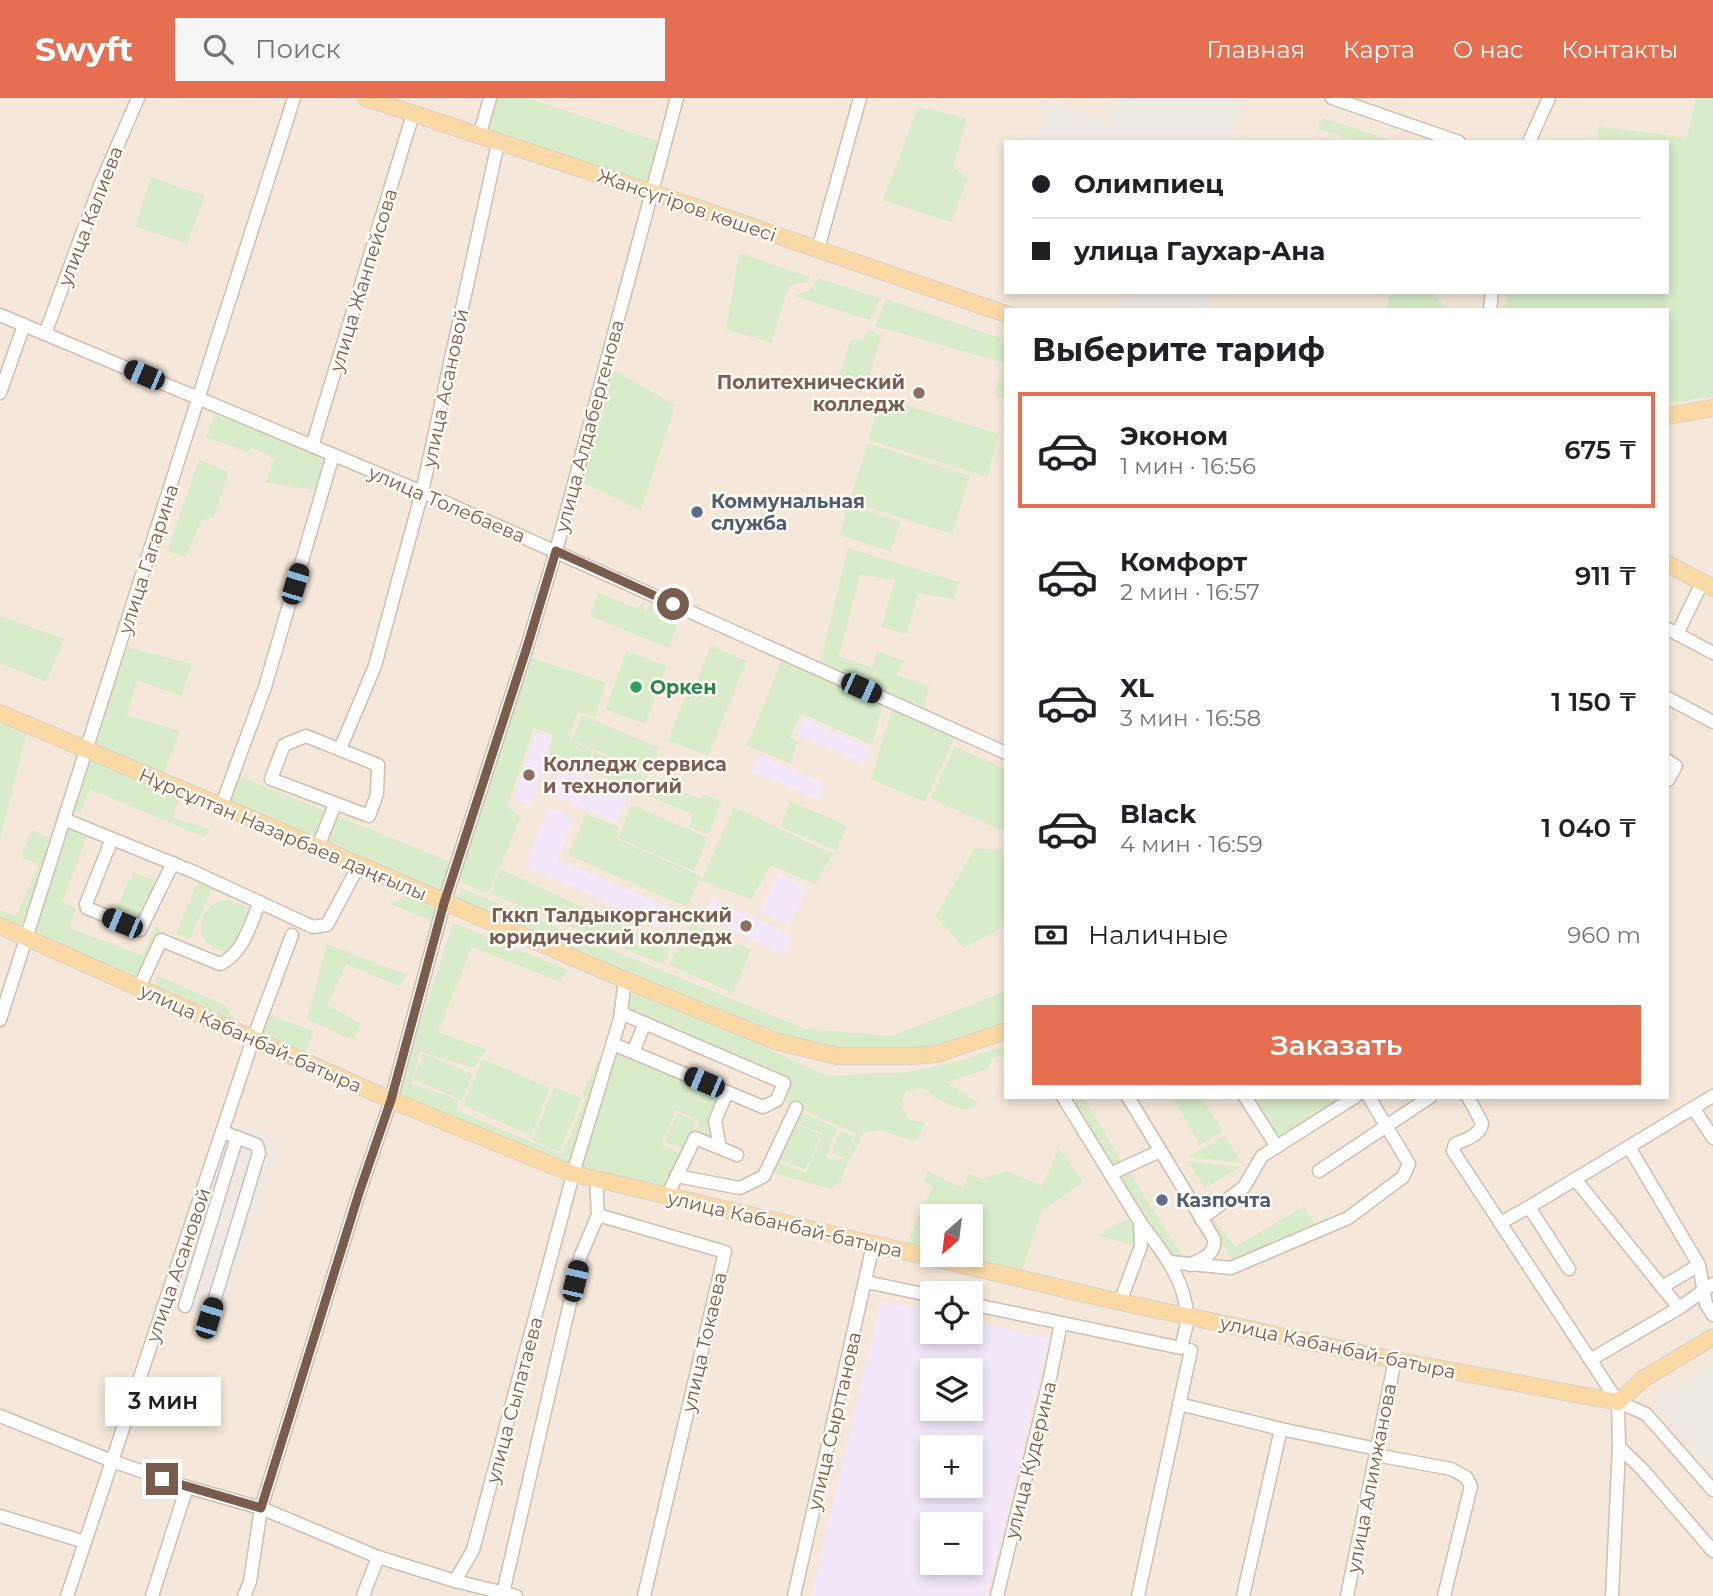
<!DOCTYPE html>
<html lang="ru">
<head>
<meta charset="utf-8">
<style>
	body { margin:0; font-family:Montserrat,sans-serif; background:#f6f6f6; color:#202124; height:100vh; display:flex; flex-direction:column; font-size:26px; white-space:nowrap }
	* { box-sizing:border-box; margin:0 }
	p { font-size:23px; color:#757577 }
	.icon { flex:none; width:38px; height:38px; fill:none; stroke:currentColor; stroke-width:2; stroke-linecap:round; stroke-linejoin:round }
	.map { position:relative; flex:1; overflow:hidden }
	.side { position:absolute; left:1004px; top:210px; width:665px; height:791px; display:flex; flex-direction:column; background:#fff; border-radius:0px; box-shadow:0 4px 10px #0003 }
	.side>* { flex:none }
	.top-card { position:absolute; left:1004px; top:42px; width:665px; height:154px; border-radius:0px; box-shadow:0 4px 10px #0003; display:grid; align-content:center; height:154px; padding:0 28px; background:#fff }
	.needle { width:46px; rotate:208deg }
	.tools { position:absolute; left:920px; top:1106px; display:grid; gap:14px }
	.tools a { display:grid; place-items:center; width:63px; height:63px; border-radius:0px; background:#fff; box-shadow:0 4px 10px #0003; font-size:35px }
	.end { position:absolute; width:32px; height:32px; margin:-16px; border:9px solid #7a5c4d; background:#fff; box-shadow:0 0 0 4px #fff }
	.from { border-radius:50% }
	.bubble { position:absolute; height:49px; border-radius:0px; background:#fff; box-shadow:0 4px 10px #0003; font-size:23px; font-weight:600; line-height:49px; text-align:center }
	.car { position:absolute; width:21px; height:42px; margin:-21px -10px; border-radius:9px; box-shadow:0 0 5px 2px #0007; background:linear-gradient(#222 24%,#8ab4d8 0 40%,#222 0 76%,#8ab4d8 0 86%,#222 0) }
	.top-card b { display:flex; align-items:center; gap:24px; height:66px; font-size:26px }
	.top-card b+b { border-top:2px solid #e0e0e0 }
	.top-card i { width:18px; height:18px; background:#202124 }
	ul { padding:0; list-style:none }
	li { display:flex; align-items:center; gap:21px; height:116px; margin:0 14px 10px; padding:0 14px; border:4px solid transparent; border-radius:0px }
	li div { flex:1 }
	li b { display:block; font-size:26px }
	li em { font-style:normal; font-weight:600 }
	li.on { border-color:#e76f51 }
	li>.icon { width:63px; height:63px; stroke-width:1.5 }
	h2 { padding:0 28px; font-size:32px; line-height:84px }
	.pay { display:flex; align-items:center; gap:18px; height:77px; padding:0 28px; font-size:26px }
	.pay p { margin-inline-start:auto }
	.primary-button { display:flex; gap:14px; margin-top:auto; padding:14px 28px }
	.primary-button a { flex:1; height:80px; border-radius:0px; background:#e76f51; color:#fff; font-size:28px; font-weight:600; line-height:80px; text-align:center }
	header { display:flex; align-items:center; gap:42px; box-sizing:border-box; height:98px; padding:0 35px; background:#e76f51; color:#fff }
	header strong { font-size:33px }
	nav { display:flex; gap:38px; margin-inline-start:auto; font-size:24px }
	.search { width:490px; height:63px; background:#f6f6f6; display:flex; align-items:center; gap:18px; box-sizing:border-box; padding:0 24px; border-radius:0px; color:#757577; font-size:26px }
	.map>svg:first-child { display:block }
</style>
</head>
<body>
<header>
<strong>Swyft</strong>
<div class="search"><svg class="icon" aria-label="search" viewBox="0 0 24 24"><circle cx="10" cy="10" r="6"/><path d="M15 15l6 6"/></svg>Поиск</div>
<nav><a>Главная</a><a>Карта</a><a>О нас</a><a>Контакты</a></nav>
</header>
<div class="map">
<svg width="1713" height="1498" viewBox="0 0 1713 1498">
	<rect width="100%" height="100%" fill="#fdf6ec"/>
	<path fill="#f5e8da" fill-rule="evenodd" d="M0 0H1713V1498H0ZM1006 44H1668V194H1006ZM1006 212H1668V999H1006ZM933 1118H971V1157H933ZM933 1195H971V1234H933ZM933 1272H971V1311H933ZM933 1349H971V1388H933ZM933 1426H971V1465H933Z"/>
	<g fill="#efe9e4">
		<polygon points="1114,0 1245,0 1230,44 1031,44 1049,3 1107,22"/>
		<polygon points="1124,194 1213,194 1208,212 1116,212"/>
		<polygon points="230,1025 281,1041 220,1228 170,1211"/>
		<polygon points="1713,1264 1713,1377 1651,1304"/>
	</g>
	<g fill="#f3e8fa" fill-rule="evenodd">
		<polygon points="803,620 871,651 864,666 796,636"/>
		<polygon points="535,635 552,640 531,707 514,701"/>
		<polygon points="758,657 825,686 818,702 751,673"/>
		<polygon points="562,668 628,698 616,725 550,696"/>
		<polygon points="549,710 574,720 558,762 677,813 669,831 525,768"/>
		<polygon points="779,775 808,789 789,827 760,813"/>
		<polygon points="712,801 792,837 784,856 703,819"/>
		<path d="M881 1203 933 1214V1234H971V1223L1049 1240 987 1498H811ZM971 1272V1311H933V1272ZM971 1349V1388H933V1349ZM971 1426V1465H933V1426Z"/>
	</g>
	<g fill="#d8ecc9">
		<polygon points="493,0 527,0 658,43 646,87 485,35"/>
		<polygon points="1696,0 1713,0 1713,298 1668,306 1668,212 1505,212 1508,194 1668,194 1668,44 1599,44 1597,28 1687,40"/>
		<polygon points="918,9 967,20 953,69 968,80 951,124 883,102"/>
		<polygon points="1323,20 1396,44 1358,44 1317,30"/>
		<polygon points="151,79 205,98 187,146 135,128"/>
		<polygon points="739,155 810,179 808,184 789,187 771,245 726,231"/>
		<polygon points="818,180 881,201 869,222 795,198 811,191"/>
		<polygon points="1391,194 1430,194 1451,212 1386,212"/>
		<polygon points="886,201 1006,242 1006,301 995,298 1004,265 875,228"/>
		<polygon points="868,231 881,238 865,293 837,284 851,241 863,243"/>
		<polygon points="610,270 675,307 641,413 580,383"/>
		<polygon points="881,299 998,336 988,379 868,342"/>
		<polygon points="216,313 329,359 319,393 265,384 275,362 252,349 247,354 206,339"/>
		<polygon points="868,345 970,378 952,436 849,403"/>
		<polygon points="199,362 229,374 214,419 201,423 186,459 167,453"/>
		<polygon points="848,406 901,424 890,453 840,437"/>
		<polygon points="848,450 959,484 953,501 918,495 907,536 881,529 895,482 860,477 839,558 872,570 877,553 904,563 896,577 929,588 923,614 820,566"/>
		<polygon points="599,495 638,511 642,504 646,505 643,512 647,514 652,502 670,509 665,521 678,526 668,550 590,518"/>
		<polygon points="0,518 64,541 46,584 0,565"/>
		<polygon points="711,548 747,563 708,658 668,642 687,595 697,599 691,596"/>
		<polygon points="127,549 192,566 181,598 137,582 127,617 180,633 161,681 91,650"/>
		<polygon points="627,553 667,568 645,626 605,611"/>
		<polygon points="530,559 606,585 595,619 578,613 568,641 592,653 583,671 548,657 553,637 534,630 507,708 521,719 488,796 455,781"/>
		<polygon points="783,559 884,604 872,647 801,615 790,639 798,644 790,665 747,648"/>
		<polygon points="893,608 955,639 925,704 871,681"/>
		<polygon points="582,617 660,650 650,675 572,642"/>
		<polygon points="0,618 28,630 0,741"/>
		<polygon points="955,648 1006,672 1006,735 931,700"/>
		<polygon points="595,654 648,678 641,695 587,671"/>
		<polygon points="86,656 180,695 173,720 210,731 204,739 90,691 80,716 69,711"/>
		<polygon points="236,677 453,765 442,798 227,706"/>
		<polygon points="656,683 701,701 703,696 721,703 709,736 689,729 693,716 650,699"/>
		<polygon points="791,703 847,728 836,753 780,728"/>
		<polygon points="632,707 708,740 694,773 618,740"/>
		<polygon points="734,709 833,756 815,786 771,767 751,801 701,783"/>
		<polygon points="586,716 619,729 616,741 701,778 687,809 568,757"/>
		<polygon points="69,718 92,726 62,804 76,811 69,830 142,857 156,828 167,836 145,889 30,838"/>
		<polygon points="32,732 54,742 21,828 0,820 0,812 16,818 39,766 21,759"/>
		<polygon points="975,750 1006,753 1006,827 964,850 936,818"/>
		<polygon points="501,771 670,850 664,867 491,796"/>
		<polygon points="133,774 160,785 156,792 152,791 139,822 116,812 129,781 140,785 131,781"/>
		<polygon points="200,779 215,779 260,812 212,791 190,842 176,835"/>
		<polygon points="463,791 805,931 892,938 1006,893 1006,929 919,952 840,955 748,933 452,803"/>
		<polygon points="407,793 441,807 435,825 389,805 400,802"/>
		<path d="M227 802 243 807 252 822 231 854C193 853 190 807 227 802Z"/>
		<polygon points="453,825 568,872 560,884 472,849 438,934 487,952 473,970 420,953 411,986 459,1002 456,1012 562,1057 585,1002 583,993 597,964 603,967 570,1070 396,998"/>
		<polygon points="692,825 751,852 733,895 669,867"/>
		<polygon points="327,846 407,877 399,888 346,866 327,907 361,926 352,942 307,921"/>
		<polygon points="158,878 225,907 235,923 252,930 249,937 151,891"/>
		<path d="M633 889 827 978 907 974 957 964 1006 947V956L992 961 988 971 946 984 978 1005 965 1012C957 1009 949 1007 942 1003 924 995 933 986 906 993L900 1007 910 1022 926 1025 915 1044 880 1032 863 1034C859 1052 843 1064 842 1082L831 1091 770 1074 774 1063 806 1075 823 1036 793 1023 799 1014 837 1030 826 1059 837 1063 843 1060 832 1055 840 1033 853 1038 846 1058 856 1036 783 1002 787 985 627 915Z"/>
		<polygon points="266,916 314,933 303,961 258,940"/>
		<polygon points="616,949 722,998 714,1044 695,1035 700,1023 676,1012 661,1046 683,1057 665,1095 578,1072"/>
		<polygon points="424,956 473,976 462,1002 413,981"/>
		<polygon points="483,961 550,990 531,1038 463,1007"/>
		<polygon points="555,989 582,1001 559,1054 532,1042"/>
		<polygon points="1067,999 1083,999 1124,1067 1111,1073"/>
		<polygon points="1172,999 1201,999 1223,1033 1200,1047"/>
		<polygon points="1254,999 1349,999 1278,1043"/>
		<polygon points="677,1015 696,1023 685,1052 665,1044"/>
		<polygon points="792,1024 821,1037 805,1072 777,1060"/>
		<polygon points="1225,1038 1242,1065 1188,1059"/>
		<polygon points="1059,1050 1083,1084 1041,1114 1021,1176 935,1157 971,1157 971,1118 933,1118 933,1156 905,1150 932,1090 924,1081 927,1073 963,1090 969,1076 982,1081 1007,1073 1042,1088"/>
		<polygon points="1187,1063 1240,1069 1205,1090"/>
		<polygon points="1128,1072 1186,1164 1163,1162 1114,1076"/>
		<polygon points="1304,1108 1316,1128 1235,1166 1208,1123 1214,1121 1235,1149"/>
		<polygon points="1133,1117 1137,1149 1099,1137"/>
	</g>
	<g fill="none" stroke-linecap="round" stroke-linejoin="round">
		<g stroke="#d1beb0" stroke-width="15">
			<g id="minor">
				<polyline points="1332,0 1459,44"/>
				<polyline points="479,39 490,0"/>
				<polyline points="1529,44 1549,0"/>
				<polyline points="818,151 860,0"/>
				<polyline points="1490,212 1492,194"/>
				<polyline points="0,217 422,394 1006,655"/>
				<polyline points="45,236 99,90 138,0"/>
				<polyline points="0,295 24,227"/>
				<polyline points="312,348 413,16"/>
				<polyline points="1668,531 1713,555"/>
				<polyline points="1677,536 1702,485"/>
				<polyline points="1668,600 1713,624"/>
				<polygon points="306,638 378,667 377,696 369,718 271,681 284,647"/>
				<polyline points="340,651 375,568 422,394 498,45"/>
				<polyline points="1668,663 1676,668 1668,682"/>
				<polyline points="221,709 265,589 333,357"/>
				<polyline points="66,722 194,774 313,829 327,827 359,767"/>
				<polyline points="112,741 86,806 87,810 140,832 173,765"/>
				<polyline points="318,749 335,706"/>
				<path d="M139 890 161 842 220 866C244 855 250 826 260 804"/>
				<polyline points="0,922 294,0"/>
				<polyline points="613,946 763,1009 777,1002 784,985 621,915"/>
				<polyline points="633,954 645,925"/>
				<polyline points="1063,999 1140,1124 1141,1148 1120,1204"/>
				<path d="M1128 999 1214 1141C1216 1157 1202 1160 1190 1167"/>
				<polyline points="1245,999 1277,1049"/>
				<path d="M1468 999 1482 1025C1480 1038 1466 1041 1455 1046L1453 1053 1618 1304 1619 1349 1612 1498"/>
				<polyline points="1694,1011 1713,1040"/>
				<polyline points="1629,1049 1699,1167 1706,1206 1713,1217"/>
				<polyline points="720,1050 737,1057"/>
				<polyline points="1319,1073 1430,999"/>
				<polyline points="1110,1076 1160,1053"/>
				<polyline points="676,1078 740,1090 764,1078 796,1010"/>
				<polyline points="596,1081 598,1117 725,1154 644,1498"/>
				<polyline points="1575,1081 1679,1210"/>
				<polyline points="667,1098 695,1040 720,1050 715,1023 727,994"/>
				<polyline points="1201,1121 1244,1089 1262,1058 1355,999"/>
				<polyline points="1500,1125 1529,1109"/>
				<polyline points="1170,1164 1231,1170 1348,1120 1403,1079 1409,1066 1369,999"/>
				<polyline points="1569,1171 1529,1109 1713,998"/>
				<polyline points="866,1184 933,1198"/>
				<polyline points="1662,1189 1699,1167"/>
				<path d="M971 1206 1181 1250C1183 1240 1188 1227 1187 1217 1185 1181 1161 1152 1140 1124"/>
				<polyline points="185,1208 237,1039"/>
				<polyline points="209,1220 259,1055 257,1047 223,1034"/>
				<polyline points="1590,1262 1679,1210 1713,1186"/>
				<polyline points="1618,1304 1646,1316 1713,1392"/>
				<polyline points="1179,1306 1281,1331 1377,1351"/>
				<polyline points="0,1318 112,1363 187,1389 261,1410 378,1459 455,1483 516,1498"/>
				<polyline points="1619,1349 1642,1371 1713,1453"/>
				<polyline points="1376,1357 1451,1371 1466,1379 1471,1388 1444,1498"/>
				<polyline points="0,1418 85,1444"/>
				<polyline points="455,1483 473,1452 575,1069 620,921 625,882"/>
				<polyline points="503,1495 581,1157 598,1117"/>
				<polyline points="67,1498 253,941 292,837"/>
				<polyline points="152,1498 187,1389"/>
				<polyline points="244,1498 250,1484 261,1410 359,1095 391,1002 444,805 527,549 556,453 677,0"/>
				<polyline points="363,1498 378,1459"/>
				<polyline points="794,1498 873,1147"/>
				<polyline points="997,1498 1051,1275 1061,1225"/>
				<polyline points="1138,1498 1191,1252"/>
				<polyline points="1243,1498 1281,1331"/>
				<polyline points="1347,1498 1395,1262"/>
			</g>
		</g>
		<g stroke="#dad1cd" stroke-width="18">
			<g id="major">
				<polyline points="366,0 651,94 1006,216"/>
				<polyline points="1668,318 1713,310"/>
				<polyline points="1668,466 1713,490"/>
				<polyline points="0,615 318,749 625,882 775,943 837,958 914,958 937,956 1006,933"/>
				<polyline points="0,828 391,1002 573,1076 596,1081 1120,1204 1395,1262 1618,1304 1643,1281 1713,1239"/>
			</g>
		</g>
		<use href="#minor" stroke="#fff" stroke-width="12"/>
		<use href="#major" stroke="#fbd9a5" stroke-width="16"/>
	</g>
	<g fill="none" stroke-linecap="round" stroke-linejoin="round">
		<polyline stroke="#7a5c4d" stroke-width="9" points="162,1381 261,1410 359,1095 391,1002 444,805 527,549 556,453 673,506"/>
	</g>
	<g fill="#8d6e63" stroke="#fffaf3" stroke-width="2.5">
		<circle cx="919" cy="295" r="7"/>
		<circle cx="529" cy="677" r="7"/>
		<circle cx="746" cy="828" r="7"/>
	</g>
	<g fill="#5c6f8a" stroke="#fffaf3" stroke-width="2.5">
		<circle cx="697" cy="414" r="7"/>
		<circle cx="1162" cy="1102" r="7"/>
	</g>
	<circle fill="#2e9e5b" stroke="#fffaf3" stroke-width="2.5" cx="636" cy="589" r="7"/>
	<g text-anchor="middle" stroke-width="5" stroke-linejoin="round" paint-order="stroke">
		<g font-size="19" fill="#7a5c4d" stroke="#fffaf3">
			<text transform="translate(687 107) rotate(19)" y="7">Жансүгіров көшесі</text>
			<text transform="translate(90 118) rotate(-69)" y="7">улица Калиева</text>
			<text transform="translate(363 182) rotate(-73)" y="7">улица Жанпейсова</text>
			<text transform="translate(445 290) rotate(-78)" y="7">улица Асановой</text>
			<text transform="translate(589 328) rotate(-75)" y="7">улица Алдабергенова</text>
			<text transform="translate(447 406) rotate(23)" y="7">улица Толебаева</text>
			<text transform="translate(148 461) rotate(-72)" y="7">улица Гагарина</text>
			<text transform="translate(283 736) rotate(23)" y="7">Нұрсұлтан Назарбаев даңғылы</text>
			<text transform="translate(251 940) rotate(24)" y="7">улица Кабанбай-батыра</text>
			<text transform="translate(785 1126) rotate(13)" y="7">улица Кабанбай-батыра</text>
			<text transform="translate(178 1167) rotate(-71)" y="7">улица Асановой</text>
			<text transform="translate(704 1244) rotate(-77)" y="7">улица Токаева</text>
			<text transform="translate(1338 1249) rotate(12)" y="7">улица Кабанбай-батыра</text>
			<text transform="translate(514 1302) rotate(-75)" y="7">улица Сыпатаева</text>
			<text transform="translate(834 1323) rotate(-77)" y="7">улица Сырттанова</text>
			<text transform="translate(1030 1362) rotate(-76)" y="7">улица Кудерина</text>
			<text transform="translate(1371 1380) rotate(-79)" y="7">улица Алимжанова</text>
		</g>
		<g font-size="19" font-weight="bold" fill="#785e54" stroke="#fffaf3" text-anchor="end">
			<text x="905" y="291">Политехнический<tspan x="905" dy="22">колледж</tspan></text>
			<text x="543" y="673" text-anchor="start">Колледж сервиса<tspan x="543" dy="22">и технологий</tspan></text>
			<text x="732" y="824">Гккп Талдыкорганский<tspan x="732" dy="22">юридический колледж</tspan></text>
		</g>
		<g font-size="19" font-weight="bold" fill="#4e5e75" stroke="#fffaf3" text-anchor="start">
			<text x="711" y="410">Коммунальная<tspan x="711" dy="22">служба</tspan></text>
			<text x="1176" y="1109">Казпочта</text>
		</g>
		<g font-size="19" font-weight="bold" fill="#27864d" stroke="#fffaf3" text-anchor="start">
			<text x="650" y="596">Оркен</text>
		</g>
	</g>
</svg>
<div class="tools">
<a><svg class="needle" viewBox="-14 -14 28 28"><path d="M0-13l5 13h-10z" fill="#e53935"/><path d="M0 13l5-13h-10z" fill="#757577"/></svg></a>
<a><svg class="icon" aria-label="locate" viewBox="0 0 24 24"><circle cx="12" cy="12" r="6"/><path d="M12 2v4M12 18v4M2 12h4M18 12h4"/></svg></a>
<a><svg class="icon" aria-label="layers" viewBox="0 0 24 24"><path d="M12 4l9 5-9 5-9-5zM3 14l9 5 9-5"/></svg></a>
<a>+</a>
<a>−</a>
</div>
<i class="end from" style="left:673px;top:506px"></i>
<i class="end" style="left:162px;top:1381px"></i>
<div class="bubble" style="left:105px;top:1279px;width:116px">3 мин</div>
<i class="car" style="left:144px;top:277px;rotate:293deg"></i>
<i class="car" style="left:295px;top:486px;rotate:17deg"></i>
<i class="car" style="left:861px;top:590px;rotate:114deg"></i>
<i class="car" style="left:122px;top:825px;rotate:293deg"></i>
<i class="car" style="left:704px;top:984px;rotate:293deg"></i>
<i class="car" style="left:575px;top:1183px;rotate:13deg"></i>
<i class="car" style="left:209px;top:1220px;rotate:17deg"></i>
<div class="top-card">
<b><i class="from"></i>Олимпиец</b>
<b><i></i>улица Гаухар-Ана</b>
</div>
<section class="side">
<h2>Выберите тариф</h2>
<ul>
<li class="on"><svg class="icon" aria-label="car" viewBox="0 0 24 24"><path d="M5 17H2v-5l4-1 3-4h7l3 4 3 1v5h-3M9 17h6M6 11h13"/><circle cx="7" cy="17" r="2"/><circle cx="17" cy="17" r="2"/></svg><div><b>Эконом</b><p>1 мин · 16:56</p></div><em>675 ₸</em></li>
<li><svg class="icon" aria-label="car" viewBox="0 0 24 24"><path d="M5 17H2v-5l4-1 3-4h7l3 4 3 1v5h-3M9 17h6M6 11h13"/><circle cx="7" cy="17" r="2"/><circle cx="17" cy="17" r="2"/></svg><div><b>Комфорт</b><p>2 мин · 16:57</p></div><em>911 ₸</em></li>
<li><svg class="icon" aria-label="car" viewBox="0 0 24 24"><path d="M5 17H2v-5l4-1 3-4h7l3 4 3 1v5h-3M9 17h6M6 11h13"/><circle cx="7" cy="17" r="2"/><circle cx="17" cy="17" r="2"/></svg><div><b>XL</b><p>3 мин · 16:58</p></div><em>1 150 ₸</em></li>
<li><svg class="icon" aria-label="car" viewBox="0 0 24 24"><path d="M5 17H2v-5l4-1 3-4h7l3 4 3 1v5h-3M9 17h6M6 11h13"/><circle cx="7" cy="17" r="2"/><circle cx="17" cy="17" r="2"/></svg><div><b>Black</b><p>4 мин · 16:59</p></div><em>1 040 ₸</em></li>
</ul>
<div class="pay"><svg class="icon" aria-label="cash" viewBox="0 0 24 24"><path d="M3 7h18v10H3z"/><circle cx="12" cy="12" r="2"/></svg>Наличные<p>960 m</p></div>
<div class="primary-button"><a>Заказать</a></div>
</section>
</div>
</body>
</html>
